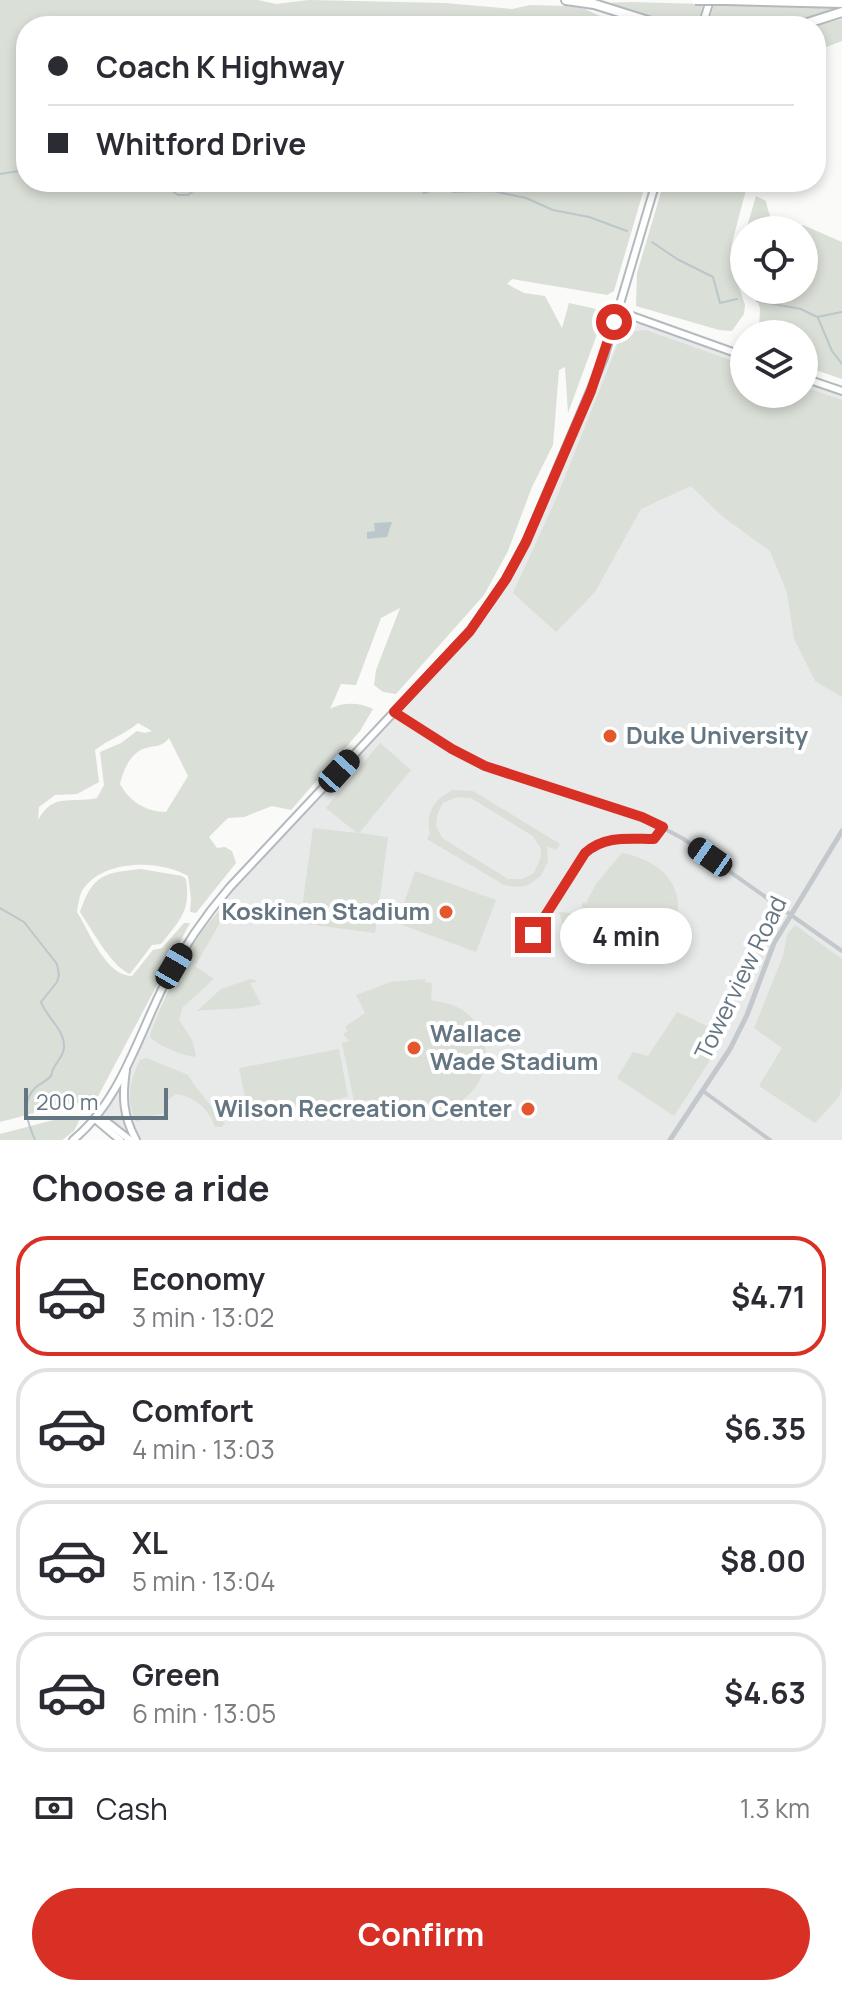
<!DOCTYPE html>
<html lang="en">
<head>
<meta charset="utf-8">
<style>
	body { margin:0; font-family:Manrope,sans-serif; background:#f7f7f7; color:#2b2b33; height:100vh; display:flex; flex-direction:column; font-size:30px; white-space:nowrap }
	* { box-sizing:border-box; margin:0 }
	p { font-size:26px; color:#7c7c81 }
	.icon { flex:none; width:44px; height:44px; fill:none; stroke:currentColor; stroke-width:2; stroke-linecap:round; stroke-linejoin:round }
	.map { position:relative; height:1140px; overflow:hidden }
	.side { display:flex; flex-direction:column; background:#fff; flex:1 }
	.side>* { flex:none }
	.top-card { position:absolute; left:16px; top:16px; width:810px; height:176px; border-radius:32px; box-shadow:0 4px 12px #0003; display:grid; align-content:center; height:176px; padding:0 32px; background:#fff }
	.controls { position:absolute; left:730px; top:216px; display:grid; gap:16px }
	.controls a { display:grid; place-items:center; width:88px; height:88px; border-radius:50%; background:#fff; box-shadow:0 4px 12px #0003; font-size:40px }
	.scale { position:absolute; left:24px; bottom:20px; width:144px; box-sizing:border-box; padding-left:8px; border:4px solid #657683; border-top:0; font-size:22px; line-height:28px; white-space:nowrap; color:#657683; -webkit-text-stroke:6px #fff; paint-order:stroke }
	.end { position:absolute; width:36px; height:36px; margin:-18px; border:10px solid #d93025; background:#fff; box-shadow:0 0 0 4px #fff }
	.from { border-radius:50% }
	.bubble { position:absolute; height:56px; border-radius:28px; background:#fff; box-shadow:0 4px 12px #0003; font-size:26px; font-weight:700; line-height:56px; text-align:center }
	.car { position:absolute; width:24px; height:48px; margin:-24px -12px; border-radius:10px; box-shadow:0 0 6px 2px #0007; background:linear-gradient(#222 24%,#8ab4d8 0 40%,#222 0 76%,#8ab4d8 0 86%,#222 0) }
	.top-card b { display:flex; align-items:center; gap:28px; height:76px; font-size:30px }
	.top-card b+b { border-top:2px solid #e1e1e2 }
	.top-card i { width:20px; height:20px; background:#2b2b33 }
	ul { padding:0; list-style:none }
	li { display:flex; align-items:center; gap:24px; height:120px; margin:0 16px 12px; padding:0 16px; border:4px solid #e1e1e2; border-radius:32px }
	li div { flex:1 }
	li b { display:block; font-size:30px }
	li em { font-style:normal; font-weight:700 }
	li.active { border-color:#d93025 }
	li>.icon { width:72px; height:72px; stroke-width:1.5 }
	h2 { padding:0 32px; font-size:36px; line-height:96px }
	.pay { display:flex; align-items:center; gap:20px; height:88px; padding:0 32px; font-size:30px }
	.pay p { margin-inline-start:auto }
	.primary-button { display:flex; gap:16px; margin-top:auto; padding:16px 32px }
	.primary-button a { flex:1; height:92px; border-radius:48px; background:#d93025; color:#fff; font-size:32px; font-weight:700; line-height:92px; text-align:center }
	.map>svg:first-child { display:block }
</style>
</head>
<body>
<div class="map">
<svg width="842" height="1140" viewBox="0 0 842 1140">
	<rect width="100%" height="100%" fill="#fafaf8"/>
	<polygon fill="#e8e9e9" points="641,324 744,360 744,394 804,394 804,383 842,395 842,1140 132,1140 101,1118 122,1083 189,948 237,886 438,673 488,615 514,574 542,516 617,342 626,325"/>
	<g fill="#dadfd7" fill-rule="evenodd">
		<path d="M0 0H258L276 4 309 0 445 3 512 9 530 5 567 6 585 9 622 26H211C192 22 169 18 150 24L185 26H26V182H646L614 291 607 295 512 279 507 284 524 293 545 296 562 328 569 303 601 310 603 318 568 413 565 367 559 370 553 445 532 487 508 551 484 595 396 694 383 692 374 685 376 670 400 608 381 618 356 685 341 684 330 709C342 702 360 702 373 709L360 731 291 810 272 806 244 817 228 818 209 837 217 848 225 847 232 851 236 863 196 913 190 912 191 899 188 876C159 859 99 859 81 893 79 898 78 906 77 912 90 933 106 976 132 976L153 950 162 948 184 923H190L94 1104 72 1103 0 1122ZM138 723 152 731 145 733 137 731 121 743 100 752 104 785 97 798C69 804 54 792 38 820L39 807 55 795 77 794 99 782 95 750C109 739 124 735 138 723ZM169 738 188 776 166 812C146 812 129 801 120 784 123 770 131 752 146 748 157 745 162 747 169 738Z"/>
		<polygon points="631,2 703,4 697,26 677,26 603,3"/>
		<polygon points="714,4 829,7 837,8 837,11 792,26 708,26"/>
		<polygon points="842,19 842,41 816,51 815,26"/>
		<polygon points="664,182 748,182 731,247 736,278 745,305 744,314 732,331 719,330 636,306 637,273"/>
		<path d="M756 196 766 201C769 215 772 228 789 230H746Z"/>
		<polygon points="803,225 842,242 842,379 804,366 804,334 760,334 759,331 760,308 753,290 804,290 804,230 795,230"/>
		<polygon points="646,330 744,365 744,394 804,394 804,387 842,400 842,697 815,681 794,639 787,593 770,551 723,517 691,486 641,509 595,592 556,632 513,593 557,497 619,341 628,332"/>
		<polygon points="380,743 411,770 359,833 388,837 375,933 300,923 313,828 357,833 326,808"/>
		<path d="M453 790 473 791 560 844 556 850 547 846 548 861 541 876 528 885 517 887 504 885 427 839 430 833C425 813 434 799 453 790ZM457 797 471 798 533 836 541 849V857L534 873 522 879H508L442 838 436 826 437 815 443 803Z"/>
		<path d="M622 853C678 863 698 912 655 953L608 942 595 932 593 935 584 930 569 941 559 912 579 914 583 902 586 903 596 884Z"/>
		<path d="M141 869 182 876 186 879C191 911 180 920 161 944L152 945 130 974C112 967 92 930 80 912 93 874 104 873 141 869Z"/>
		<polygon points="415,871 496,900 476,952 397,923"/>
		<path d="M225 904 230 905 229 907 195 966 214 979 182 1008 179 1020 193 1042 196 1057C181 1055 161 1047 150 1037L151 1032C169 987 191 940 225 904Z"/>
		<polygon points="795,925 842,959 842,1085 839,1097 815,1123 759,1086 782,1048 754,1028 783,956 787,935"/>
		<path d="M250 979 258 981 250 983 261 1004C241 1011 218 1008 197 1011L221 989Z"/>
		<path d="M425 979V982L432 983 431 1000C439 1002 448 1003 455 1006 488 1021 495 1064 473 1090 448 1119 398 1125 363 1114L368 1100 354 1101 342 1043 349 1041 343 1034 348 1031 345 1027 365 1013 356 995 391 982Z"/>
		<polygon points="677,1012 707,1026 714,1054 674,1116 617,1078 633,1052 648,1056"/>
		<polygon points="339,1049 348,1097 249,1116 239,1068"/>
		<path d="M147 1058 188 1075C189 1079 221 1119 225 1123L222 1127H215C209 1109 195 1097 176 1094L165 1102 167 1113 148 1116 137 1122C125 1101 130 1080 140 1060Z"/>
		<polygon points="69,1116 80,1119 74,1131 62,1140 0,1140 0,1134"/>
	</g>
	<polygon fill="#bbc7cb" points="392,522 387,537 367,539 367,532 375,531 374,523"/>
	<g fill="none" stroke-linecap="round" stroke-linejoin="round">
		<g stroke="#bbc7cb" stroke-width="2">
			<polyline points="0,174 26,170"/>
			<polyline points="96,182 102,186 114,182"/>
			<polyline points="147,182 149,182"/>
			<polyline points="160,182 178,195 188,195 205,182"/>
			<polyline points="413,182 424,193 447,185 453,192 493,191 526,198 553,210 589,217 627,231"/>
			<polyline points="652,242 677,259 713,277 720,303 737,299"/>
			<polyline points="757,301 801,309 817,317 842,312"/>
			<polyline points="818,318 832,351 842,364"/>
			<path d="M0 908 24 922 57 964 59 975 57 982 41 1002C47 1018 65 1030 64 1047 64 1058 53 1063 51 1076 46 1082 40 1083 35 1088 20 1103 28 1124 35 1140"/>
		</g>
		<g stroke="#b3babf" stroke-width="10">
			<g id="secondary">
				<polyline points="702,26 710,0"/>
				<polyline points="618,311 744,356"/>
				<polyline points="804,378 842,391"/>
				<path d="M126 1070C122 1097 123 1116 136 1140"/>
				<polyline points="95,1119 107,1122 130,1140"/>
				<polyline points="95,1119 120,1140"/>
				<path d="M73 1140C120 1102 138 1036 165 983 183 948 204 917 230 887L470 631 506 579 526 542 604 358 656 182"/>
			</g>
		</g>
		<g stroke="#b4b9bd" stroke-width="12">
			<g id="motorway">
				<polyline points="566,0 594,4 664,26"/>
				<polyline points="725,0 842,3"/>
				<polyline points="798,26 842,12"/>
			</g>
		</g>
		<g stroke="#c3c8cc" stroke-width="4">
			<path d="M394 712C423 732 452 752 484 766 549 793 620 803 682 838L842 951"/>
			<path d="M528 946C539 922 579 848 604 841 620 836 637 840 654 839L663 828"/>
			<polyline points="703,1091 770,1140"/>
		</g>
		<polyline stroke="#c3c8cc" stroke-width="5" points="670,1140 730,1049 747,1015 774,943 842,831"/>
		<use href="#secondary" stroke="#fff" stroke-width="6"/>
		<use href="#motorway" stroke="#fff" stroke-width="8"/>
		<g stroke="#b4b9bd" stroke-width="12" stroke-linecap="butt">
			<polyline id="motorway-bridge" points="695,0 725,0"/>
		</g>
		<use href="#motorway-bridge" stroke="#fff" stroke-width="8"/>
	</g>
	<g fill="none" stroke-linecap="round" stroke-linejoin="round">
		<path stroke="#d93025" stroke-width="10" d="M533 935 585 853C605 835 629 839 654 839L663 827 642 817 485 766 452 749 394 712 470 631 506 579 526 542 591 391 614 322"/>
	</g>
	<g fill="#e4572e" stroke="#fff" stroke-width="3">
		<circle cx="610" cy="736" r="8"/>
		<circle cx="446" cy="912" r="8"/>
		<circle cx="414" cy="1048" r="8"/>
		<circle cx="528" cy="1109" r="8"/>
	</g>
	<g text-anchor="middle" stroke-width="8" stroke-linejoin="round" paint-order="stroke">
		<g font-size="24" font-weight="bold" fill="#657683" stroke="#fff" text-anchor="start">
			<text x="626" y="744">Duke University</text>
			<text x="430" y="920" text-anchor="end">Koskinen Stadium</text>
			<text x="430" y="1042">Wallace<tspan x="430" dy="28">Wade Stadium</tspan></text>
			<text x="512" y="1117" text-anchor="end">Wilson Recreation Center</text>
		</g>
		<g font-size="24" fill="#657683" stroke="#fff">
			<text transform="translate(741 978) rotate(-64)" y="8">Towerview Road</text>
		</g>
	</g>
</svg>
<div class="controls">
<a><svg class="icon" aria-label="locate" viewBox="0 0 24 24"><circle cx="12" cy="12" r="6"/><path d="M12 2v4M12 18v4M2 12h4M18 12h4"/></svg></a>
<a><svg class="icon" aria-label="layers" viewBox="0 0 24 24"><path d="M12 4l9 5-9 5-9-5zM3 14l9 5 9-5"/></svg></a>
</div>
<div class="scale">200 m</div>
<i class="end from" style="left:614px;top:322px"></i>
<i class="end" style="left:533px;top:935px"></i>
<div class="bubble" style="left:560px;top:908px;width:132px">4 min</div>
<i class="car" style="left:339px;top:771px;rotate:42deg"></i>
<i class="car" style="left:710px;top:857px;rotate:305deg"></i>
<i class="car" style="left:174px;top:966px;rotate:30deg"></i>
<div class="top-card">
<b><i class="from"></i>Coach K Highway</b>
<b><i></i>Whitford Drive</b>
</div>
</div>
<section class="side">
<h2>Choose a ride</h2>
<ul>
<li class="active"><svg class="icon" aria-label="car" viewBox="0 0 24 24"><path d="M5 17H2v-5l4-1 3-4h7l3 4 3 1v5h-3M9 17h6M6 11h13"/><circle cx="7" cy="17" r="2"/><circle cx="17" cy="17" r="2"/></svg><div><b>Economy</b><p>3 min · 13:02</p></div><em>$4.71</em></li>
<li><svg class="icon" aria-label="car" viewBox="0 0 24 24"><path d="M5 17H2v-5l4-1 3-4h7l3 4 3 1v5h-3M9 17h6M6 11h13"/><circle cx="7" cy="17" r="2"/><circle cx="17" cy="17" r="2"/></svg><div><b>Comfort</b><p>4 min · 13:03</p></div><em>$6.35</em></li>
<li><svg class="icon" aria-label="car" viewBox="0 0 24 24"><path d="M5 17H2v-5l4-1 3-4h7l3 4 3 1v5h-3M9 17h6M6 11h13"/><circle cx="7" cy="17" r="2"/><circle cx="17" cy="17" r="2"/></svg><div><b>XL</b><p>5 min · 13:04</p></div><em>$8.00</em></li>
<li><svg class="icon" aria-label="car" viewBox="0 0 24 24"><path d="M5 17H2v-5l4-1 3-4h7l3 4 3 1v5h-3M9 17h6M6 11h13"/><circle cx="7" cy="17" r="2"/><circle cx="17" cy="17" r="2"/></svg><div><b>Green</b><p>6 min · 13:05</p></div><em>$4.63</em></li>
</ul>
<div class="pay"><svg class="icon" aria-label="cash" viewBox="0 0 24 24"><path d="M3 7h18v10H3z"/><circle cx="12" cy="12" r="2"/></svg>Cash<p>1.3 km</p></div>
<div class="primary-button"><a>Confirm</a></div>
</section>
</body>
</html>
